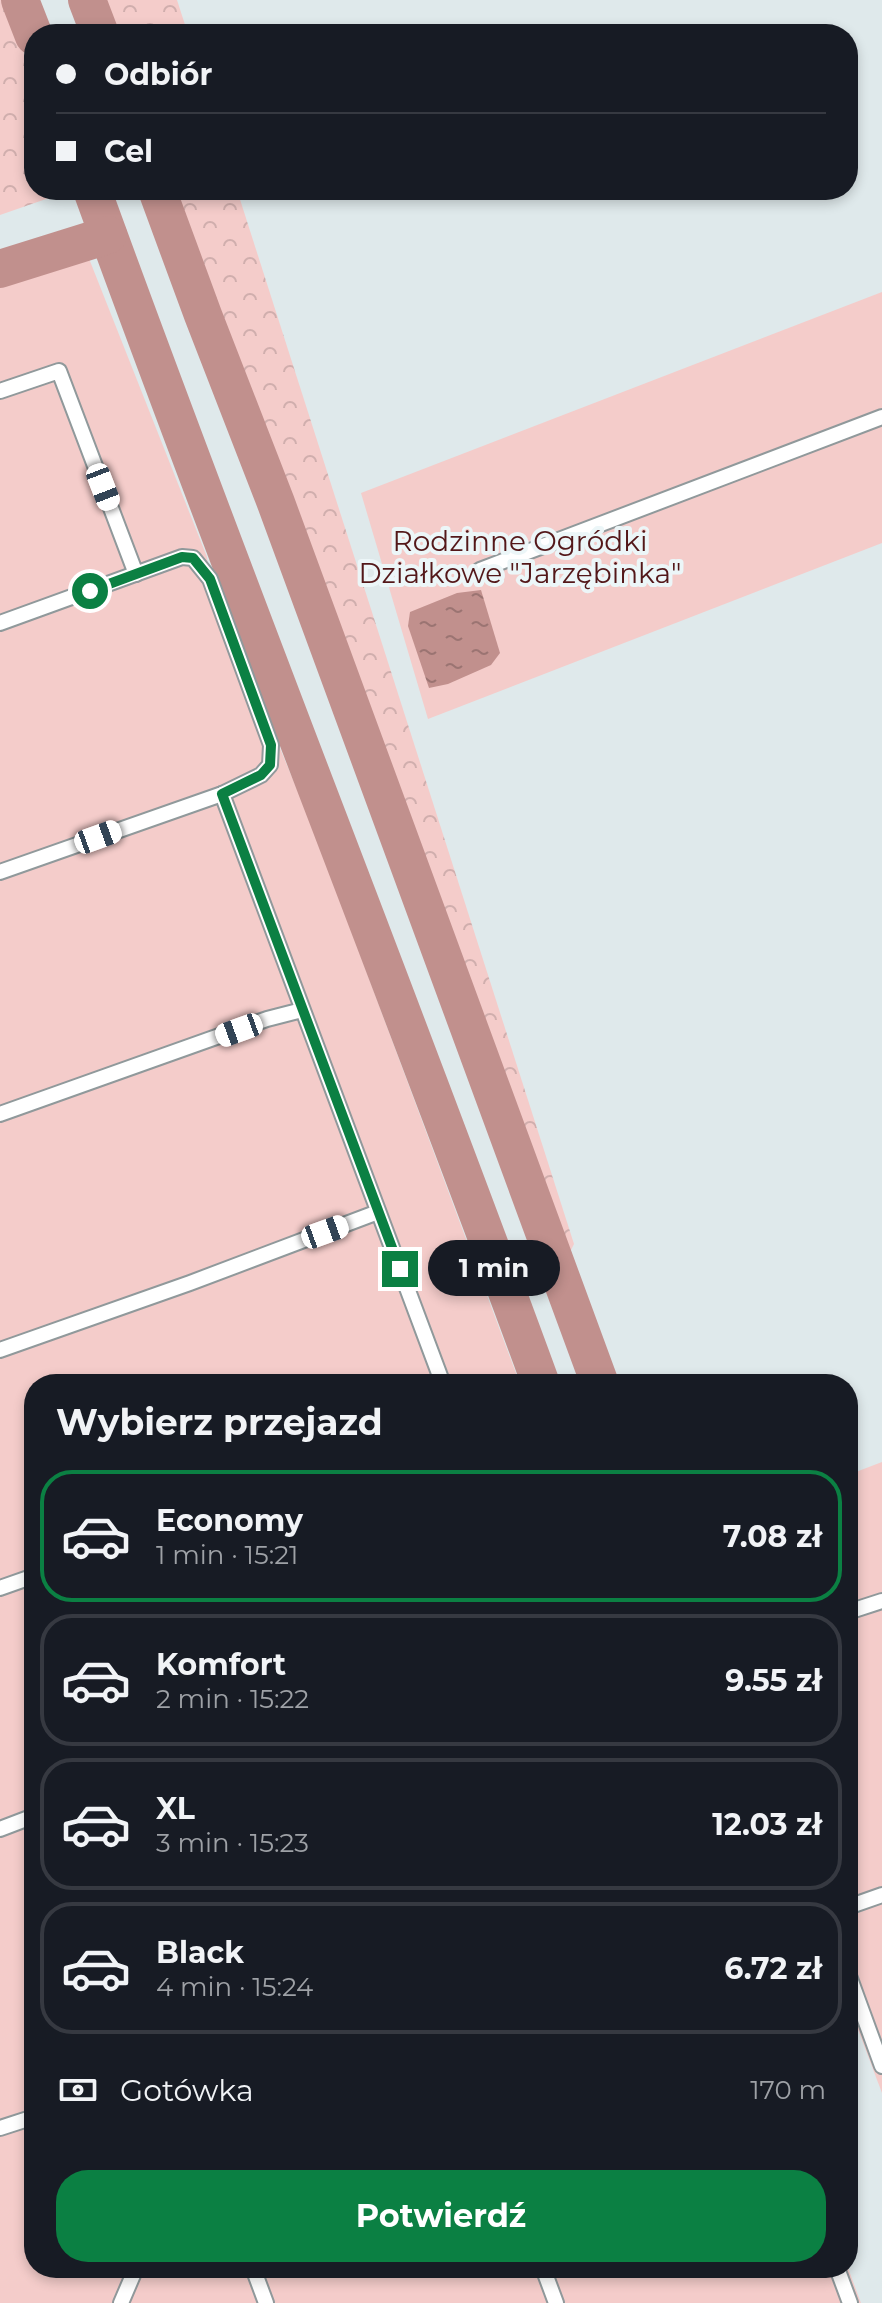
<!DOCTYPE html>
<html lang="pl">
<head>
<meta charset="utf-8">
<style>
	body { margin:0; font-family:Montserrat,sans-serif; background:#242831; color:#f1f3f6; height:100vh; display:flex; flex-direction:column; font-size:30px; white-space:nowrap }
	* { box-sizing:border-box; margin:0 }
	p { font-size:26px; color:#9ea1a6 }
	.icon { flex:none; width:44px; height:44px; fill:none; stroke:currentColor; stroke-width:2; stroke-linecap:round; stroke-linejoin:round }
	.map { position:relative; flex:1; overflow:hidden }
	.drawer { position:absolute; left:24px; top:1374px; width:834px; height:904px; display:flex; flex-direction:column; background:#171b24; border-radius:32px; box-shadow:0 4px 12px #0003 }
	.drawer>* { flex:none }
	.banner { position:absolute; left:24px; top:24px; width:834px; height:176px; border-radius:32px; box-shadow:0 4px 12px #0003; display:grid; align-content:center; height:176px; padding:0 32px; background:#171b24 }
	.end { position:absolute; width:36px; height:36px; margin:-18px; border:10px solid #0b8043; background:#fff; box-shadow:0 0 0 4px #fff }
	.from { border-radius:50% }
	.bubble { position:absolute; height:56px; border-radius:28px; background:#171b24; box-shadow:0 4px 12px #0003; font-size:26px; font-weight:700; line-height:56px; text-align:center }
	.car { position:absolute; width:24px; height:48px; margin:-24px -12px; border-radius:10px; box-shadow:0 0 6px 2px #0007; background:linear-gradient(#fff 24%,#345 0 40%,#fff 0 76%,#345 0 86%,#fff 0) }
	.banner b { display:flex; align-items:center; gap:28px; height:76px; font-size:30px }
	.banner b+b { border-top:2px solid #363941 }
	.banner i { width:20px; height:20px; background:#f1f3f6 }
	ul { padding:0; list-style:none }
	li { display:flex; align-items:center; gap:24px; height:132px; margin:0 16px 12px; padding:0 16px; border:4px solid #363941; border-radius:32px }
	li div { flex:1 }
	li b { display:block; font-size:30px }
	li em { font-style:normal; font-weight:700 }
	li.active { border-color:#0b8043 }
	li>.icon { width:72px; height:72px; stroke-width:1.5 }
	h2 { padding:0 32px; font-size:36px; line-height:96px }
	.pay { display:flex; align-items:center; gap:20px; height:88px; padding:0 32px; font-size:30px }
	.pay p { margin-inline-start:auto }
	.cta { display:flex; gap:16px; margin-top:auto; padding:16px 32px }
	.cta a { flex:1; height:92px; border-radius:32px; background:#0b8043; color:#fff; font-size:32px; font-weight:700; line-height:92px; text-align:center }
	.map>svg:first-child { display:block }
</style>
</head>
<body>
<div class="map">
<svg width="882" height="2303" viewBox="0 0 882 2303">
	<defs>
		<pattern id="forest-crowns" width="20" height="18" patternUnits="userSpaceOnUse" patternTransform="scale(2)"><rect width="20" height="18" fill="#f4ccca"/><path d="M2 6a3 3 0 1 1 6 0M12 15a3 3 0 1 1 6 0" fill="none" stroke="#d0aead"/></pattern>
		<pattern id="water-ripples" width="26" height="14" patternUnits="userSpaceOnUse" patternTransform="scale(2)"><rect width="26" height="14" fill="#c1908d"/><path d="M2 4q2-2 4 0t4 0M15 11q2-2 4 0t4 0" fill="none" stroke="#9b7472"/></pattern>
	</defs>
	<rect width="100%" height="100%" fill="#dfe9eb"/>
	<g fill="#f4ccca">
		<polygon points="86,251 207,557 210,579 313,828 520,1384 34,1384 34,2268 848,2268 861,2303 0,2303 0,280"/>
		<polygon points="882,292 882,543 428,719 361,493"/>
		<polygon points="882,1462 882,2093 848,2003 848,1475"/>
	</g>
	<g fill="url(#forest-crowns)">
		<polygon points="0,0 5,0 34,81 34,190 72,190 0,215"/>
		<polygon points="82,0 177,0 188,34 94,34"/>
		<polygon points="151,190 237,190 574,1244 550,1292"/>
	</g>
	<polygon fill="url(#water-ripples)" points="481,590 500,653 491,665 448,684 429,688 408,626 410,612 457,593"/>
	<g fill="none" stroke-linecap="round" stroke-linejoin="round">
		<g stroke="#c1908d" stroke-width="38">
			<polyline points="20,0 34,36"/>
			<polyline points="87,0 100,34"/>
			<path d="M92 190C237 590 395 985 541 1384"/>
			<polyline points="157,190 203,315 276,503 600,1384"/>
			<polyline points="0,269 108,235"/>
		</g>
		<g stroke="#90999b" stroke-width="18">
			<g id="lane">
				<polyline points="0,391 59,371 136,574"/>
				<polyline points="480,570 882,417"/>
				<polyline points="0,623 182,557 193,558 210,579 271,745 270,765 261,775 222,794 0,872"/>
				<polyline points="222,794 443,1384"/>
				<polyline points="0,1114 267,1019 302,1010"/>
				<polyline points="0,1350 190,1283 378,1212"/>
				<polyline points="0,1588 34,1576"/>
				<polyline points="848,1612 882,1601"/>
				<polyline points="0,1829 34,1816"/>
				<polyline points="848,1907 882,1895"/>
				<polyline points="848,1973 882,2066"/>
				<polyline points="0,2128 34,2117"/>
				<polyline points="253,2268 266,2303"/>
				<polyline points="543,2268 556,2303"/>
				<polyline points="837,2268 850,2303"/>
				<polyline points="121,2303 136,2268"/>
			</g>
		</g>
		<use href="#lane" stroke="#fff" stroke-width="14"/>
	</g>
	<g fill="none" stroke-linecap="round" stroke-linejoin="round">
		<polyline stroke="#0b8043" stroke-width="10" points="90,591 182,557 193,558 210,579 271,745 270,765 261,775 222,794 400,1269"/>
	</g>
	<g text-anchor="middle" stroke-width="8" stroke-linejoin="round" paint-order="stroke">
		<g font-size="28" fill="#531719" stroke="#ecf6f8">
			<text x="520" y="551">Rodzinne Ogródki<tspan x="520" dy="32">Działkowe "Jarzębinka"</tspan></text>
		</g>
	</g>
</svg>
<i class="end from" style="left:90px;top:591px"></i>
<i class="end" style="left:400px;top:1269px"></i>
<div class="bubble" style="left:428px;top:1240px;width:132px">1 min</div>
<i class="car" style="left:103px;top:487px;rotate:159deg"></i>
<i class="car" style="left:98px;top:837px;rotate:70deg"></i>
<i class="car" style="left:239px;top:1030px;rotate:250deg"></i>
<i class="car" style="left:325px;top:1232px;rotate:70deg"></i>
<div class="banner">
<b><i class="from"></i>Odbiór</b>
<b><i></i>Cel</b>
</div>
<section class="drawer">
<h2>Wybierz przejazd</h2>
<ul>
<li class="active"><svg class="icon" aria-label="car" viewBox="0 0 24 24"><path d="M5 17H2v-5l4-1 3-4h7l3 4 3 1v5h-3M9 17h6M6 11h13"/><circle cx="7" cy="17" r="2"/><circle cx="17" cy="17" r="2"/></svg><div><b>Economy</b><p>1 min · 15:21</p></div><em>7.08 zł</em></li>
<li><svg class="icon" aria-label="car" viewBox="0 0 24 24"><path d="M5 17H2v-5l4-1 3-4h7l3 4 3 1v5h-3M9 17h6M6 11h13"/><circle cx="7" cy="17" r="2"/><circle cx="17" cy="17" r="2"/></svg><div><b>Komfort</b><p>2 min · 15:22</p></div><em>9.55 zł</em></li>
<li><svg class="icon" aria-label="car" viewBox="0 0 24 24"><path d="M5 17H2v-5l4-1 3-4h7l3 4 3 1v5h-3M9 17h6M6 11h13"/><circle cx="7" cy="17" r="2"/><circle cx="17" cy="17" r="2"/></svg><div><b>XL</b><p>3 min · 15:23</p></div><em>12.03 zł</em></li>
<li><svg class="icon" aria-label="car" viewBox="0 0 24 24"><path d="M5 17H2v-5l4-1 3-4h7l3 4 3 1v5h-3M9 17h6M6 11h13"/><circle cx="7" cy="17" r="2"/><circle cx="17" cy="17" r="2"/></svg><div><b>Black</b><p>4 min · 15:24</p></div><em>6.72 zł</em></li>
</ul>
<div class="pay"><svg class="icon" aria-label="cash" viewBox="0 0 24 24"><path d="M3 7h18v10H3z"/><circle cx="12" cy="12" r="2"/></svg>Gotówka<p>170 m</p></div>
<div class="cta"><a>Potwierdź</a></div>
</section>
</div>
</body>
</html>
